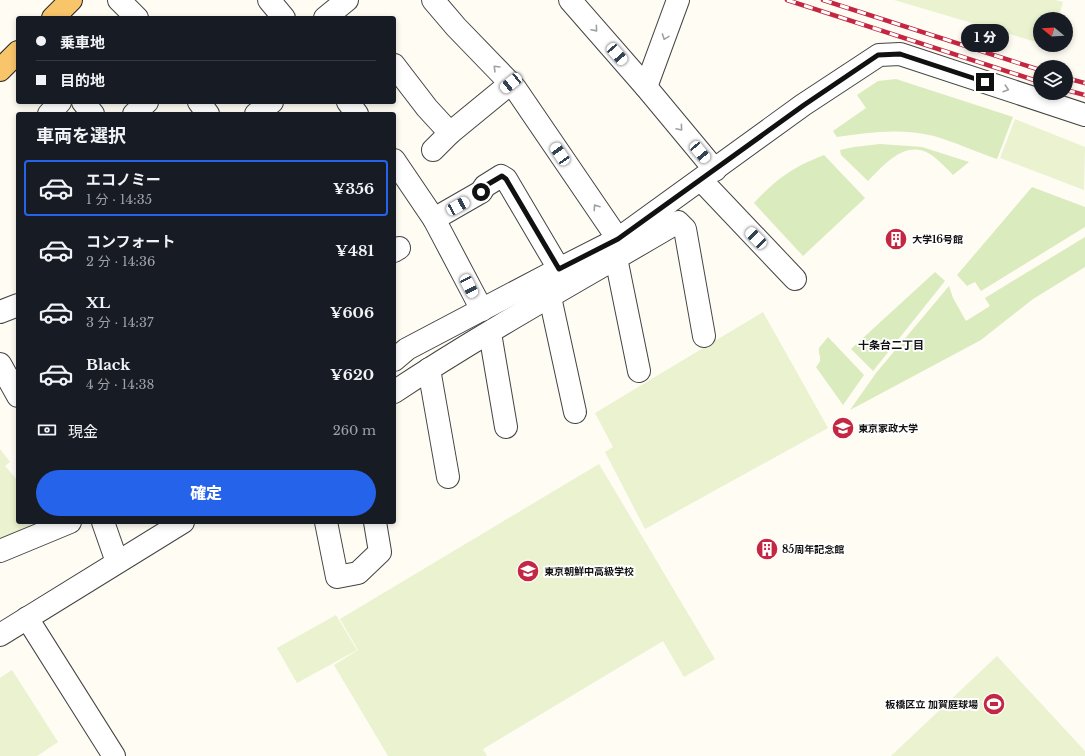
<!DOCTYPE html>
<html lang="ja">
<head>
<meta charset="utf-8">
<style>
	body { margin:0; font-family:"Libre Baskerville","Noto Sans JP",serif; background:#20242c; color:#f1f3f6; height:100vh; display:flex; flex-direction:column; font-size:15px; white-space:nowrap }
	* { box-sizing:border-box; margin:0 }
	p { font-size:13px; color:#9ea1a6 }
	.icon { flex:none; width:22px; height:22px; fill:none; stroke:currentColor; stroke-width:2; stroke-linecap:round; stroke-linejoin:round }
	.map { position:relative; flex:1; overflow:hidden }
	.panel { position:absolute; left:16px; top:112px; width:380px; height:412px; display:flex; flex-direction:column; background:#171b24; border-radius:4px; box-shadow:0 2px 6px #0003 }
	.panel>* { flex:none }
	.hud { position:absolute; left:16px; top:16px; width:380px; height:88px; border-radius:4px; box-shadow:0 2px 6px #0003; display:grid; align-content:center; height:88px; padding:0 20px; background:#171b24 }
	.needle { width:26px; rotate:288deg }
	.controls { position:absolute; left:1033px; top:12px; display:grid; gap:8px }
	.controls a { display:grid; place-items:center; width:40px; height:40px; border-radius:50%; background:#171b24; box-shadow:0 2px 6px #0003; font-size:20px }
	.end { position:absolute; width:18px; height:18px; margin:-9px; border:5px solid #111; background:#fff; box-shadow:0 0 0 2px #fff }
	.from { border-radius:50% }
	.bubble { position:absolute; height:28px; border-radius:14px; background:#171b24; box-shadow:0 2px 6px #0003; font-size:13px; font-weight:800; line-height:28px; text-align:center }
	.car { position:absolute; width:12px; height:24px; margin:-12px -6px; border-radius:5px; box-shadow:0 0 3px 1px #0007; background:linear-gradient(#fff 24%,#345 0 40%,#fff 0 76%,#345 0 86%,#fff 0) }
	.hud b { display:flex; align-items:center; gap:14px; height:38px; font-size:15px }
	.hud b+b { border-top:1px solid #363941 }
	.hud i { width:10px; height:10px; background:#f1f3f6 }
	ul { padding:0; list-style:none }
	li { display:flex; align-items:center; gap:12px; height:56px; margin:0 8px 6px; padding:0 12px; border:2px solid transparent; border-radius:4px }
	li div { flex:1 }
	li b { display:block; font-size:15px }
	li em { font-style:normal; font-weight:800 }
	li.current { border-color:#2563eb }
	li>.icon { width:36px; height:36px; stroke-width:1.5 }
	h2 { padding:0 20px; font-size:18px; line-height:48px }
	.pay { display:flex; align-items:center; gap:10px; height:44px; padding:0 20px; font-size:15px }
	.pay p { margin-inline-start:auto }
	.button { display:flex; gap:8px; margin-top:auto; padding:8px 20px }
	.button a { flex:1; height:46px; border-radius:24px; background:#2563eb; color:#fff; font-size:16px; font-weight:800; line-height:46px; text-align:center }
	.map>svg:first-child { display:block }
</style>
</head>
<body>
<div class="map">
<svg width="1085" height="756" viewBox="0 0 1085 756">
	<rect width="100%" height="100%" fill="#fffcf4"/>
	<g fill="#daebbd">
		<path d="M896 79 1013 117 997 159C976 152 955 142 934 136 901 128 869 132 837 137L833 131 866 108 857 95 878 81Z"/>
		<path d="M880 144 922 147 969 162 953 175C946 168 939 160 930 154 905 139 884 165 868 181L841 155 840 150 854 147Z"/>
		<path d="M824 155 865 198 803 256 754 203C776 179 793 167 824 155Z"/>
		<polygon points="1032,187 1085,207 1085,227 981,291 975,282 967,286 957,275"/>
		<polygon points="1085,237 1085,267 1033,299 981,340 850,410 876,373 949,286 953,298 966,321 990,306 985,298"/>
		<polygon points="935,272 945,281 873,371 851,349"/>
		<path d="M828 337 864 375 843 405 816 367C824 358 818 357 819 348Z"/>
	</g>
	<g fill="#eaf2cf">
		<polygon points="894,0 1055,0 1063,2 1058,19 1040,19 1040,43"/>
		<polygon points="1015,119 1085,147 1084,190 1000,158"/>
		<polygon points="763,312 828,428 645,529 605,452 613,447 595,413"/>
		<polygon points="0,449 10,462 5,466 18,481 18,522 45,522 0,543"/>
		<polygon points="599,464 715,659 684,677 663,641 483,749 487,756 388,756 334,665 358,650 340,619"/>
		<polygon points="336,615 357,650 297,683 277,648"/>
		<polygon points="997,656 1085,751 1085,756 891,756"/>
		<polygon points="12,670 58,742 37,756 0,756 0,678"/>
	</g>
	<g fill="none" stroke-linecap="round" stroke-linejoin="round">
		<g stroke="#444" stroke-width="24">
			<g id="minor">
				<polyline points="119,0 137,18"/>
				<polyline points="269,0 284,18"/>
				<polyline points="433,0 456,27 515,88 618,239"/>
				<polyline points="570,0 646,87 715,170"/>
				<polyline points="325,18 347,0"/>
				<polyline points="394,65 427,108 450,133"/>
				<polyline points="646,87 678,0"/>
				<polyline points="83,102 93,114"/>
				<polyline points="199,102 208,114"/>
				<polyline points="348,102 357,114"/>
				<polyline points="49,114 60,102"/>
				<polyline points="134,114 147,102"/>
				<polyline points="256,114 272,102"/>
				<polyline points="433,150 450,133 511,83"/>
				<polyline points="394,160 434,219 482,310"/>
				<polyline points="701,180 795,279"/>
				<polyline points="434,219 481,192 485,186 501,176 506,179 559,269"/>
				<polyline points="394,251 399,248"/>
				<polyline points="616,258 639,371"/>
				<polyline points="550,297 575,412"/>
				<polyline points="0,312 18,305"/>
				<polyline points="490,333 506,427"/>
				<polyline points="394,360 407,349 559,269 618,239 803,105 879,55 900,54 1085,115"/>
				<polyline points="0,364 18,396"/>
				<polyline points="429,369 448,477"/>
				<path d="M394 392C486 331 583 278 678 222L685 229 704 336"/>
				<polyline points="103,522 117,562"/>
				<polyline points="326,522 337,577 358,573 380,552 375,522"/>
				<polyline points="0,551 70,522"/>
				<polyline points="27,618 114,756"/>
				<polyline points="0,635 183,522"/>
			</g>
		</g>
		<g stroke="#222" stroke-width="24">
			<g id="major">
				<polyline points="53,18 71,0"/>
				<polyline points="0,70 18,52"/>
			</g>
		</g>
		<use href="#minor" stroke="#fff" stroke-width="22"/>
		<use href="#major" stroke="#f8c56b" stroke-width="22"/>
		<g stroke="#c32741" stroke-width="4.5">
			<g id="rail">
				<polyline points="787,0 1040,82"/>
				<polyline points="823,0 1040,70"/>
				<polyline points="1066,78 1085,83"/>
				<polyline points="1066,90 1085,95"/>
			</g>
		</g>
		<use href="#rail" stroke="#fff" stroke-width="3" stroke-dasharray="9" stroke-linecap="butt"/>
	</g>
	<defs><path id="oneway-chevron" d="M-2-3.5L2.5 0L-2 3.5" fill="none" stroke-width="1.6" stroke-linecap="round" stroke-linejoin="round"/></defs>
	<g stroke="#a0a0a0">
		<use href="#oneway-chevron" transform="translate(595 29) rotate(49)"/>
		<use href="#oneway-chevron" transform="translate(665 37) rotate(110)"/>
		<use href="#oneway-chevron" transform="translate(496 68) rotate(-135)"/>
		<use href="#oneway-chevron" transform="translate(1006 89) rotate(18)"/>
		<use href="#oneway-chevron" transform="translate(680 128) rotate(50)"/>
		<use href="#oneway-chevron" transform="translate(596 207) rotate(-124)"/>
	</g>
	<g fill="none" stroke-linecap="round" stroke-linejoin="round">
		<polyline stroke="#111" stroke-width="5" points="481,192 485,186 502,176 506,179 559,269 618,239 804,105 878,55 900,54 985,82"/>
	</g>
	<defs>
		<g id="building-disc" transform="scale(1.15)"><circle r="9.5" fill="#c32741" stroke="#fff"/><path d="M-4-6H4V6H1V3H-1V6H-4ZM-2.5-4.3h1.7v1.8h-1.7ZM.8-4.3h1.7v1.8H.8ZM-2.5-1h1.7V.8h-1.7ZM.8-1h1.7V.8H.8Z" fill="#fff"/></g>
		<g id="university-disc" transform="scale(1.15)"><circle r="9.5" fill="#c32741" stroke="#fff"/><path d="M0-5L7-2L0 1L-7-2ZM-4 1L0 2.5L4 1V4Q0 6-4 4Z" fill="#fff"/></g>
		<g id="school-disc" transform="scale(1.15)"><circle r="9.5" fill="#c32741" stroke="#fff"/><path d="M0-5L7-2L0 1L-7-2ZM-4 1L0 2.5L4 1V4Q0 6-4 4Z" fill="#fff"/></g>
		<g id="stadium-disc" transform="scale(1.15)"><circle r="9.5" fill="#c32741" stroke="#fff"/><path d="M0-5a6.5 5 0 1 0 0 10a6.5 5 0 1 0 0-10ZM-3.5-1.8h7v3.6h-7Z" fill="#fff"/></g>
	</defs>
	<g fill-rule="evenodd">
		<use href="#building-disc" x="896" y="239"/>
		<use href="#university-disc" x="843" y="428"/>
		<use href="#building-disc" x="767" y="549"/>
		<use href="#school-disc" x="528" y="571"/>
		<use href="#stadium-disc" x="994" y="704"/>
	</g>
	<g text-anchor="middle" stroke-width="4" stroke-linejoin="round" paint-order="stroke">
		<g font-size="10" font-weight="bold" fill="#111" stroke="#fff" text-anchor="start">
			<text x="912" y="243">大学16号館</text>
			<text x="858" y="432">東京家政大学</text>
			<text x="782" y="553">85周年記念館</text>
			<text x="544" y="575">東京朝鮮中高級学校</text>
			<text x="978" y="708" text-anchor="end">板橋区立 加賀庭球場</text>
		</g>
		<g font-size="11" font-weight="bold" fill="#111" stroke="#fff">
			<text x="891" y="349">十条台二丁目</text>
		</g>
	</g>
</svg>
<div class="controls">
<a><svg class="needle" viewBox="-14 -14 28 28"><path d="M0-13l5 13h-10z" fill="#e53935"/><path d="M0 13l5-13h-10z" fill="#9ea1a6"/></svg></a>
<a><svg class="icon" aria-label="layers" viewBox="0 0 24 24"><path d="M12 4l9 5-9 5-9-5zM3 14l9 5 9-5"/></svg></a>
</div>
<i class="end from" style="left:481px;top:192px"></i>
<i class="end" style="left:985px;top:82px"></i>
<div class="bubble" style="left:961px;top:24px;width:48px">1 分</div>
<i class="car" style="left:617px;top:54px;rotate:139deg"></i>
<i class="car" style="left:511px;top:83px;rotate:231deg"></i>
<i class="car" style="left:700px;top:152px;rotate:140deg"></i>
<i class="car" style="left:560px;top:154px;rotate:326deg"></i>
<i class="car" style="left:458px;top:206px;rotate:61deg"></i>
<i class="car" style="left:756px;top:238px;rotate:316deg"></i>
<i class="car" style="left:469px;top:286px;rotate:153deg"></i>
<div class="hud">
<b><i class="from"></i>乗車地</b>
<b><i></i>目的地</b>
</div>
<section class="panel">
<h2>車両を選択</h2>
<ul>
<li class="current"><svg class="icon" aria-label="car" viewBox="0 0 24 24"><path d="M5 17H2v-5l4-1 3-4h7l3 4 3 1v5h-3M9 17h6M6 11h13"/><circle cx="7" cy="17" r="2"/><circle cx="17" cy="17" r="2"/></svg><div><b>エコノミー</b><p>1 分 · 14:35</p></div><em>¥356</em></li>
<li><svg class="icon" aria-label="car" viewBox="0 0 24 24"><path d="M5 17H2v-5l4-1 3-4h7l3 4 3 1v5h-3M9 17h6M6 11h13"/><circle cx="7" cy="17" r="2"/><circle cx="17" cy="17" r="2"/></svg><div><b>コンフォート</b><p>2 分 · 14:36</p></div><em>¥481</em></li>
<li><svg class="icon" aria-label="car" viewBox="0 0 24 24"><path d="M5 17H2v-5l4-1 3-4h7l3 4 3 1v5h-3M9 17h6M6 11h13"/><circle cx="7" cy="17" r="2"/><circle cx="17" cy="17" r="2"/></svg><div><b>XL</b><p>3 分 · 14:37</p></div><em>¥606</em></li>
<li><svg class="icon" aria-label="car" viewBox="0 0 24 24"><path d="M5 17H2v-5l4-1 3-4h7l3 4 3 1v5h-3M9 17h6M6 11h13"/><circle cx="7" cy="17" r="2"/><circle cx="17" cy="17" r="2"/></svg><div><b>Black</b><p>4 分 · 14:38</p></div><em>¥620</em></li>
</ul>
<div class="pay"><svg class="icon" aria-label="cash" viewBox="0 0 24 24"><path d="M3 7h18v10H3z"/><circle cx="12" cy="12" r="2"/></svg>現金<p>260 m</p></div>
<div class="button"><a>確定</a></div>
</section>
</div>
</body>
</html>
